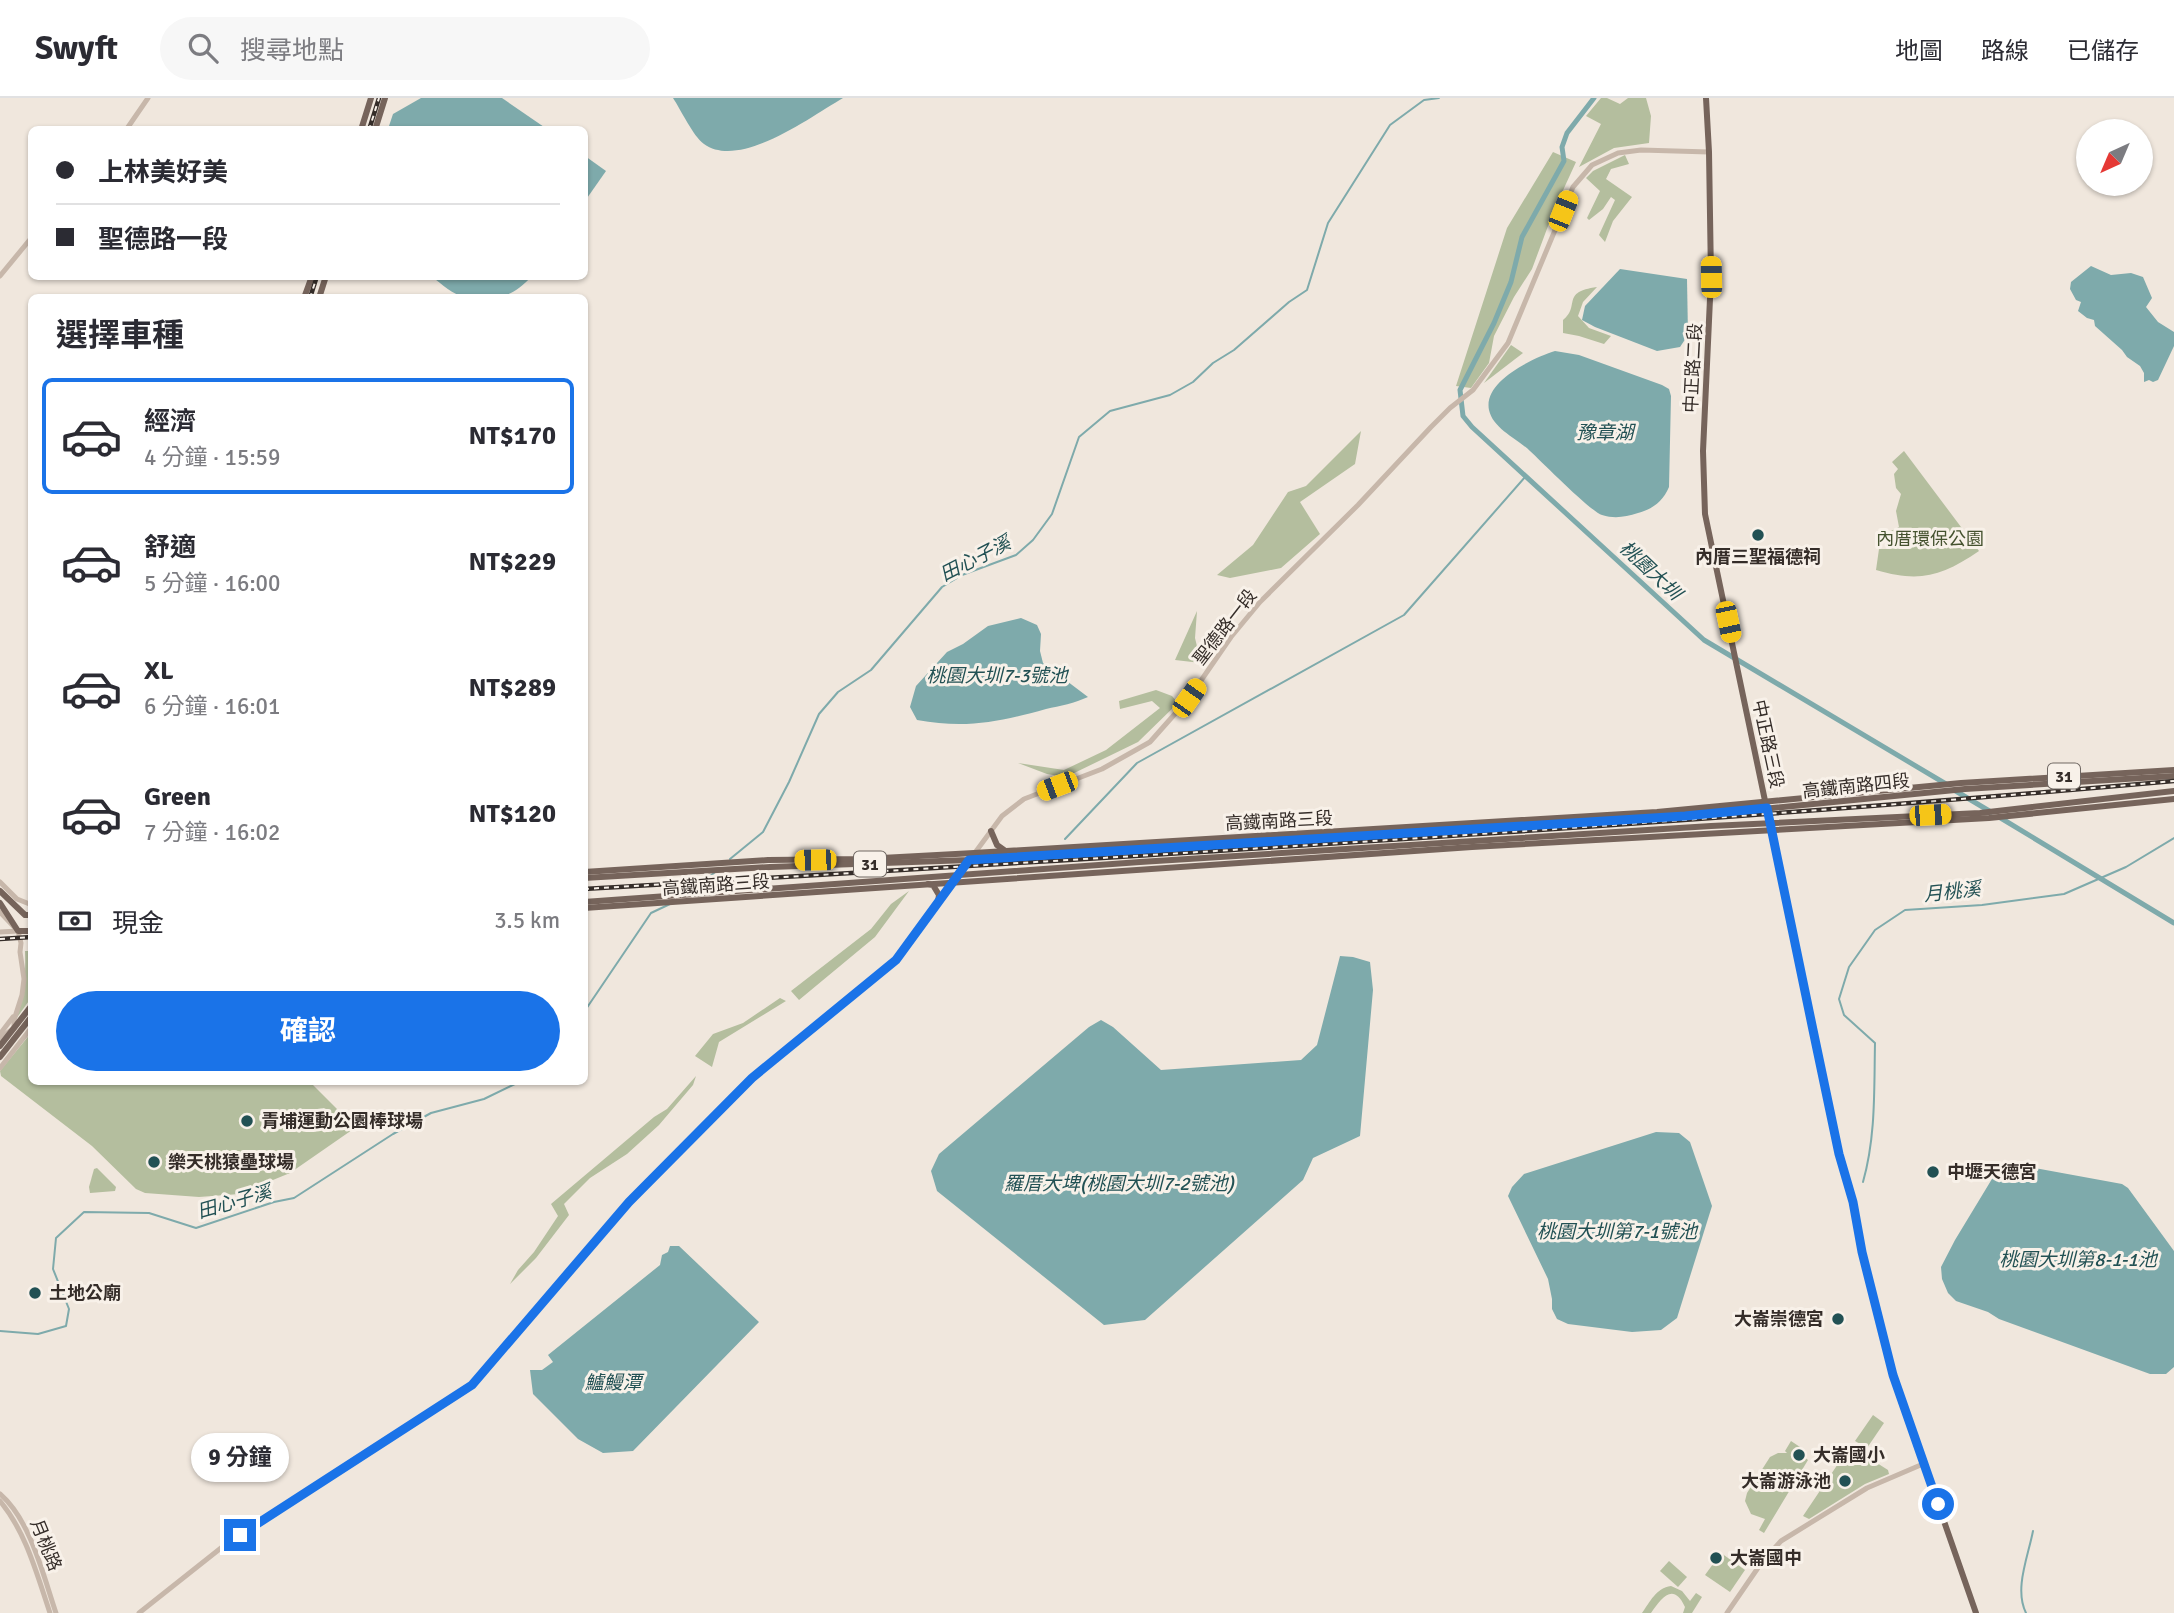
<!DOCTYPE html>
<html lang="zh-TW">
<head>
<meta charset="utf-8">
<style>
	body { margin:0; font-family:Signika,"Noto Sans TC",sans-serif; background:#f7f7f7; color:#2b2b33; height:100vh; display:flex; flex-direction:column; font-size:26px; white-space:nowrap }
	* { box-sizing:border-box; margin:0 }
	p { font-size:23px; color:#7c7c81 }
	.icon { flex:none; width:38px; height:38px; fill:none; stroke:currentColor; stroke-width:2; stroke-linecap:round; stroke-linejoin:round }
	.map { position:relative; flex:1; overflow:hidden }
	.panel { position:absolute; left:28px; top:196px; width:560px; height:791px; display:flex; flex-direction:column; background:#fff; border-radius:10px; box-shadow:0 2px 5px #0004 }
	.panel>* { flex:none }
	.hud { position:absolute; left:28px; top:28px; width:560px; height:154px; border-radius:10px; box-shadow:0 2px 5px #0004; display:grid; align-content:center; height:154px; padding:0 28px; background:#fff }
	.needle { width:46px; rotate:224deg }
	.fabs { position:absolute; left:2076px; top:21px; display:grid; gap:14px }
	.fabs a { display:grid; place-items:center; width:77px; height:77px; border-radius:50%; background:#fff; box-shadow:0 2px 5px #0004; font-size:35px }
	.end { position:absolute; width:32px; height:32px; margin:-16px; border:9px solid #1a73e8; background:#fff; box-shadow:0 0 0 4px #fff }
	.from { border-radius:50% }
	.bubble { position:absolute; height:49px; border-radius:24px; background:#fff; box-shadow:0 2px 5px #0004; font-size:23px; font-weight:700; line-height:49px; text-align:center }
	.car { position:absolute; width:21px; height:42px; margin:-21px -10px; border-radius:9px; box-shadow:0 0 5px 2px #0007; background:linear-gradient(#f5c518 24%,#345 0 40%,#f5c518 0 76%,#345 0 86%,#f5c518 0) }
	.hud b { display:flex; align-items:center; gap:24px; height:66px; font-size:26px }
	.hud b+b { border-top:2px solid #e1e1e2 }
	.hud i { width:18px; height:18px; background:#2b2b33 }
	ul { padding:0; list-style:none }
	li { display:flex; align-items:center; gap:21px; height:116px; margin:0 14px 10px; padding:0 14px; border:4px solid transparent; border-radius:10px }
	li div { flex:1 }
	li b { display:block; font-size:26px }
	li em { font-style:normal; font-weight:700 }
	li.on { border-color:#1a73e8 }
	li>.icon { width:63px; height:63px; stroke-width:1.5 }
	h2 { padding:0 28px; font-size:32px; line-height:84px }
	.pay { display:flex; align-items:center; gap:18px; height:77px; padding:0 28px; font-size:26px }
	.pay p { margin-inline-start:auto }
	.action { display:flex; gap:14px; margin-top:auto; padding:14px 28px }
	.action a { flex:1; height:80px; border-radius:42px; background:#1a73e8; color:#fff; font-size:28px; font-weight:700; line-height:80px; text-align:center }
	header { display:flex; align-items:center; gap:42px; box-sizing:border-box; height:98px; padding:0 35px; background:#fff; border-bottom:2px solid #e1e1e2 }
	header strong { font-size:33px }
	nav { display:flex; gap:38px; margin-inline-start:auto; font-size:24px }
	.search { width:490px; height:63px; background:#f7f7f7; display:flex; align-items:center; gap:18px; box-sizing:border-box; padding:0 24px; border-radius:38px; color:#7c7c81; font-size:26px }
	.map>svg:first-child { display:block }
</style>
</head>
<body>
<header>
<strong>Swyft</strong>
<div class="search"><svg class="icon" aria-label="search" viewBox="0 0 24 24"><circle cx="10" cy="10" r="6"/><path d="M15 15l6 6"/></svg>搜尋地點</div>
<nav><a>地圖</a><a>路線</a><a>已儲存</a></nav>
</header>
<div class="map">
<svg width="2174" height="1515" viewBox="0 0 2174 1515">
	<rect width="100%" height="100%" fill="#f0e7dd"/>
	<g fill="#b4be9e">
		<polygon points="1601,0 1607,0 1620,6 1628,0 1646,0 1651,18 1649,45 1614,50 1579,69 1601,26 1586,18"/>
		<polygon points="1553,54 1576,64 1554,112 1532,171 1514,199 1494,238 1489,265 1471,290 1456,288 1507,130"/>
		<polygon points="1625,57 1629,66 1611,71 1606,81 1632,99 1613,123 1605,144 1599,137 1615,102 1611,99 1603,111 1589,122 1587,120 1600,93 1586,80 1593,73"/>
		<path d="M1597 189 1583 204 1578 218 1589 230 1611 238 1604 246 1579 238 1563 235V222C1581 208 1560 194 1597 189Z"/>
		<polygon points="1511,247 1523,255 1484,285"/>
		<polygon points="1361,333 1355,366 1300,404 1320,436 1281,470 1230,480 1217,477 1253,447 1288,394 1306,388"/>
		<path d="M1904 353 1979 453C1942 478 1920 485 1876 472L1879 451H1889L1887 435 1899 429 1896 413 1901 396 1896 390 1894 376 1898 371 1892 364Z"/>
		<polygon points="1197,513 1195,540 1201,565 1175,562"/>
		<polygon points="1156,592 1172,598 1178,605 1138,644 1066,679 1047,676 1018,665 1064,672 1106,652 1160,610 1152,603 1120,611 1119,603"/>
		<polygon points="909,793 875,839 799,902 791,893 871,831 891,806"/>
		<path d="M25 853H31V900L16 921C24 898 26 878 25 853Z"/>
		<polygon points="780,900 786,903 719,944 712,969 695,958 713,936 743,925"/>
		<polygon points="31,935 32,984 310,984 353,1027 352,1032 290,1075 239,1096 199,1099 145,1095 136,1091 92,1048 1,978 0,973"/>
		<polygon points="696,978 693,987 659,1027 627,1056 590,1080 564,1106 569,1117 536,1160 510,1186 518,1172 534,1154 558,1118 551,1106 654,1019 667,1011"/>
		<polygon points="97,1070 116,1089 115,1093 90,1095 89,1089 94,1071"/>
		<polygon points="1873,1317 1884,1325 1867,1350 1855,1343"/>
		<polygon points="1791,1343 1806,1353 1803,1358 1808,1362 1764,1435 1759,1432 1765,1421 1751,1416 1745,1403 1747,1395 1770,1359 1778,1355 1787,1355 1785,1353"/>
		<polygon points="1850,1348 1888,1372 1889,1376 1865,1386 1809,1421 1803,1418"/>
		<polygon points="1721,1455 1745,1472 1730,1494 1705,1477"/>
		<polygon points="1669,1463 1687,1479 1678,1489 1660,1473"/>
		<path d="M1671 1488 1682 1493 1690 1503 1696 1495 1702 1499 1692 1515H1683L1685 1509C1673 1483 1661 1501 1651 1515H1642C1650 1504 1656 1490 1671 1488Z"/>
	</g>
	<g fill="#7eaaab">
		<polygon points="421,0 502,0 547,31 388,31 393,16"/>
		<path d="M673 0H843C810 19 740 72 704 46 693 38 681 12 673 0Z"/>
		<polygon points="585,58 606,73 585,103"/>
		<polygon points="2091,168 2111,177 2131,175 2143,179 2152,200 2146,209 2158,224 2174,234 2174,248 2158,282 2153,284 2149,282 2144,284 2144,275 2140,268 2127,259 2122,252 2095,228 2094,222 2087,220 2078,213 2081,204 2076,202 2070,191 2071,184"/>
		<polygon points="1620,171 1687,181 1688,237 1680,249 1657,253 1595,229 1582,222 1585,208"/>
		<path d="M432 179 531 178V179C515 196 505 200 482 200 477 200 470 200 465 199 453 197 442 186 432 179Z"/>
		<path d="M1555 253 1579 257 1662 287 1669 291 1671 298 1669 389C1663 403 1653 411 1638 415 1625 419 1615 421 1602 417 1591 414 1542 364 1530 353 1518 341 1493 331 1489 312 1483 283 1533 260 1555 253Z"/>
		<path d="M1021 520 1037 527 1041 536 1040 553 1043 565 1088 599C1075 605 1060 608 1046 611 999 624 966 631 917 622L910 609 916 588 947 554 963 546 988 528Z"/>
		<polygon points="1340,858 1353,859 1370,864 1373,892 1360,1038 1313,1060 1303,1082 1145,1222 1104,1227 937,1093 931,1073 939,1056 1089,929 1101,922 1113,929 1161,972 1301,962 1317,947"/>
		<polygon points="1656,1034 1679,1035 1690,1044 1712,1108 1677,1220 1661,1232 1632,1234 1568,1226 1557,1221 1552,1211 1552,1201 1548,1181 1508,1098 1512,1089 1524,1076"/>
		<polygon points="2007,1065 2122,1086 2128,1090 2174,1153 2174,1269 2166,1276 2150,1276 1999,1221 1988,1214 1956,1203 1948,1195 1942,1181 1941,1169 1955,1142 1998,1071"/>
		<polygon points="670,1148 679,1148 759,1224 633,1353 603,1355 578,1341 533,1296 530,1272 542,1272 553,1264 548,1257 660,1167 662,1157 668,1154"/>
	</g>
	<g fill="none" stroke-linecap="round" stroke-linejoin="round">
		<g stroke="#7eaaab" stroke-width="2">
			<polyline points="1065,741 1137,665 1404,517 1526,378"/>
			<polyline points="730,761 763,734 789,684 819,616 838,594 871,572 942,489 962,477 1016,457 1033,442 1052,416 1079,339 1110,313 1170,297 1193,284 1213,265 1234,252 1289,204 1307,192 1328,125 1390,27 1424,2 1439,0"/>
			<polyline points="693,793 715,774"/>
			<polyline points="584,914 651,815 670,806"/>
			<path d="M1863 1084C1876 1038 1874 991 1875 945L1844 917 1839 901 1849 869 1875 832 1905 812 1982 807 2064 796 2126 769 2174 740"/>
			<polyline points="0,1233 38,1236 66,1228 69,1211 53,1171 56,1140 84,1114 149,1115 196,1130 274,1104 294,1100 393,1036 431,1015 484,1001 519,984"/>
			<path d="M2026 1515C2014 1491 2028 1459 2033 1433"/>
		</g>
		<g stroke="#7eaaab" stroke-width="5">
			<polyline points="1594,0 1567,35 1562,49 1564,63 1522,139 1511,184 1494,225 1460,292 1463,318 1472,329 1704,542 1946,686"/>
			<polyline points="1954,692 1991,714"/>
			<polyline points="1999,719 2174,825"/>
		</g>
		<g stroke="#c7b7aa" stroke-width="5">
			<polyline points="126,32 148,0"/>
			<polyline points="0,178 32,139"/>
			<polyline points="0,784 17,801 32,807"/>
			<polyline points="0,814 18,833 21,845 20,854 24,881 22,897 14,922 14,930 0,940"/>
			<polyline points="0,834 18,833"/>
			<polyline points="0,936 13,919"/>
			<polyline points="0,970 32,929"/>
			<path d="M0 1396C31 1423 43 1477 56 1515"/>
			<path d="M0 1403C26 1434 37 1477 50 1515"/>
			<polyline points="139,1515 226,1446 254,1427 464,1294 472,1287 629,1104 752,980 896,862 1002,718 1024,701 1102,671 1150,644 1189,600 1231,539 1260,504 1358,407 1431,329 1450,310 1473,292 1508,245 1573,89 1592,67 1618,55 1641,52 1709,54"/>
			<polyline points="1727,1515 1762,1464 1781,1443 1867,1390 1923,1366"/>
		</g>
		<g stroke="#76645b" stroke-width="6">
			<polyline points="1706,0 1709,54 1711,179 1703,353 1705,416 1813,932 1839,1056 1853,1104 1862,1154 1893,1277 1976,1515"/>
			<polyline points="361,32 371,0"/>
			<polyline points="375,32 385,0"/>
			<polyline points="304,200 312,178"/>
			<polyline points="319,200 326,178"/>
			<polyline points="991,733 997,747 1004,752"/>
			<polyline points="584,774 768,762 863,761 974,755 1657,714 1961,685 2174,672"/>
			<polyline points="584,780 770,769 969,762 1712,716 1965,691 2174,678"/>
			<polyline points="928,786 933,787 939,797 938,804"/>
			<polyline points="0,793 25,817 32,817"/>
			<polyline points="584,804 1140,764 1711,728 1980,715 2174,693"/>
			<polyline points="0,805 18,833 32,833"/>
			<polyline points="584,810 1472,749 1989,720 2174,701"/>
			<polyline points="0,948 32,907"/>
			<polyline points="0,959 32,918"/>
		</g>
		<g stroke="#352d29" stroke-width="4.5">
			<g id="rail">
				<polyline points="369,32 379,0"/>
				<polyline points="310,200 317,178"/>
				<path d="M584 791C1114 759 1645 730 2174 683"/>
				<polyline points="0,841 32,839"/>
			</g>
		</g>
		<use href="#rail" stroke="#f8f1e9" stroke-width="2" stroke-dasharray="5" stroke-linecap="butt"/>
	</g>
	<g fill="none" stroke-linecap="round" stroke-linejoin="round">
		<polyline stroke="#1a73e8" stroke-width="9" points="240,1437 472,1287 629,1104 752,980 896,862 969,762 1685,718 1767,710 1813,932 1839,1056 1853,1104 1862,1154 1893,1277 1938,1406"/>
	</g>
	<g fill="#225154" stroke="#f8f1e9" stroke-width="2.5">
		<circle cx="1758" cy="437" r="7"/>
		<circle cx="247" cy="1023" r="7"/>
		<circle cx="154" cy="1064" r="7"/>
		<circle cx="1933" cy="1074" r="7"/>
		<circle cx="35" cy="1195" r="7"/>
		<circle cx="1838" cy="1221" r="7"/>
		<circle cx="1799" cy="1357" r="7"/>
		<circle cx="1845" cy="1383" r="7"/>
		<circle cx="1716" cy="1460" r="7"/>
	</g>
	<g text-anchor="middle" stroke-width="6" stroke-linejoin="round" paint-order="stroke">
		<g fill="#f8f1e9" stroke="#706863" stroke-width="2">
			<rect x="2048" y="665.5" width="32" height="25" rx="5"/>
			<rect x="854" y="753.5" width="32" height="25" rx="5"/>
		</g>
		<g font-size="16" font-weight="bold" fill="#352d29">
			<text x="2064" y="684">31</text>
			<text x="870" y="772">31</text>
		</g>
		<g font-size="18" fill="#352d29" stroke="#f8f1e9">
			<text transform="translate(1693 270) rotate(-87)" y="6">中正路二段</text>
			<text transform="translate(1225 529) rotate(-52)" y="6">聖德路一段</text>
			<text transform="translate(1768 646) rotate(78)" y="6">中正路三段</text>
			<text transform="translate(1856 688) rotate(-6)" y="6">高鐵南路四段</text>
			<text transform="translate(1279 723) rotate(-3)" y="6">高鐵南路三段</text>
			<text transform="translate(716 787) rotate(-4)" y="6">高鐵南路三段</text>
			<text transform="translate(46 1447) rotate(68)" y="6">月桃路</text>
		</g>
		<g font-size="18" fill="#45522f" stroke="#f8f1e9">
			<text x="1930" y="447">內厝環保公園</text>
		</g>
		<g font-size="18" font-weight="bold" fill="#352d29" stroke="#f8f1e9" text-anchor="start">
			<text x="1758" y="465" text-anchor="middle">內厝三聖福德祠</text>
			<text x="261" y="1029">青埔運動公園棒球場</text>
			<text x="168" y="1070">樂天桃猿壘球場</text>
			<text x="1947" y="1080">中壢天德宮</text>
			<text x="49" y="1201">土地公廟</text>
			<text x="1824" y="1227" text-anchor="end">大崙崇德宮</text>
			<text x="1813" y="1363">大崙國小</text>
			<text x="1831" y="1389" text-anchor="end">大崙游泳池</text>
			<text x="1730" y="1466">大崙國中</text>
		</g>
		<g font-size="19" font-style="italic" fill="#225154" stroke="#f8f1e9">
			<text x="1605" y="341">豫章湖</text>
			<text transform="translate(975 460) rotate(-27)" y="7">田心子溪</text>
			<text transform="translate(1651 472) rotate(43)" y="7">桃園大圳</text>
			<text x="997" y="584">桃園大圳7-3號池</text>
			<text transform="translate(1952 793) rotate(-6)" y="7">月桃溪</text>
			<text x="1119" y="1092">羅厝大埤(桃園大圳7-2號池)</text>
			<text transform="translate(234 1103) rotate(-16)" y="7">田心子溪</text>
			<text x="1617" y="1140">桃園大圳第7-1號池</text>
			<text x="2078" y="1168">桃園大圳第8-1-1池</text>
			<text x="613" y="1291">鱸鰻潭</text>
		</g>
	</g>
</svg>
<div class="fabs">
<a><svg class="needle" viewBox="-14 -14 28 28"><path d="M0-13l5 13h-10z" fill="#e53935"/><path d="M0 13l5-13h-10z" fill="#7c7c81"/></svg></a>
</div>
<i class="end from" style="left:1938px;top:1406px"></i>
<i class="end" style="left:240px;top:1437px"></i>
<div class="bubble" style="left:191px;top:1335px;width:98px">9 分鐘</div>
<i class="car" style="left:1563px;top:113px;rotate:22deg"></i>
<i class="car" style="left:1711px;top:179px;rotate:359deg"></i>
<i class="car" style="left:1728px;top:524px;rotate:168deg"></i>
<i class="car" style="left:1189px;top:600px;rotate:35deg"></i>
<i class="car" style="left:1057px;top:688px;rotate:249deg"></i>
<i class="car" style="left:1930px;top:717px;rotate:87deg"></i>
<i class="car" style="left:815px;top:762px;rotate:269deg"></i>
<div class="hud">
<b><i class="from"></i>上林美好美</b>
<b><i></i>聖德路一段</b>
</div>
<section class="panel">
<h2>選擇車種</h2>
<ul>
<li class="on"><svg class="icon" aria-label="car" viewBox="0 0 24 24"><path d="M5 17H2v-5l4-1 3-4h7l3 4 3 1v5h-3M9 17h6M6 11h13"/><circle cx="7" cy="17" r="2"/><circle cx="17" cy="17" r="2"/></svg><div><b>經濟</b><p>4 分鐘 · 15:59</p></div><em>NT$170</em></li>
<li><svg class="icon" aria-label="car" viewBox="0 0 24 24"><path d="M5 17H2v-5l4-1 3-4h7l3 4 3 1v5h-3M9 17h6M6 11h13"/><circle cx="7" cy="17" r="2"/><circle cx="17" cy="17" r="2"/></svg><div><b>舒適</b><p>5 分鐘 · 16:00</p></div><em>NT$229</em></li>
<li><svg class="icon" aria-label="car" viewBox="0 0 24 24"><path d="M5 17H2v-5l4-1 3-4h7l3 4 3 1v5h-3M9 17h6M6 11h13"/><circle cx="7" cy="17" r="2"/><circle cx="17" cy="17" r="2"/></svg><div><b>XL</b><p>6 分鐘 · 16:01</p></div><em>NT$289</em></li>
<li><svg class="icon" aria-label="car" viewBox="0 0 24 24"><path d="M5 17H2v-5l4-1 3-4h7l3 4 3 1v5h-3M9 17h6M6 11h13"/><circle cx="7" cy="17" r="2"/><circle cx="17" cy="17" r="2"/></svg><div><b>Green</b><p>7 分鐘 · 16:02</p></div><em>NT$120</em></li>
</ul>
<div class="pay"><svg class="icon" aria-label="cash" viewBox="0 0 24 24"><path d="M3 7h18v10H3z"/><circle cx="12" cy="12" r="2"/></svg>現金<p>3.5 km</p></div>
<div class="action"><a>確認</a></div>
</section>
</div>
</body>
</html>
